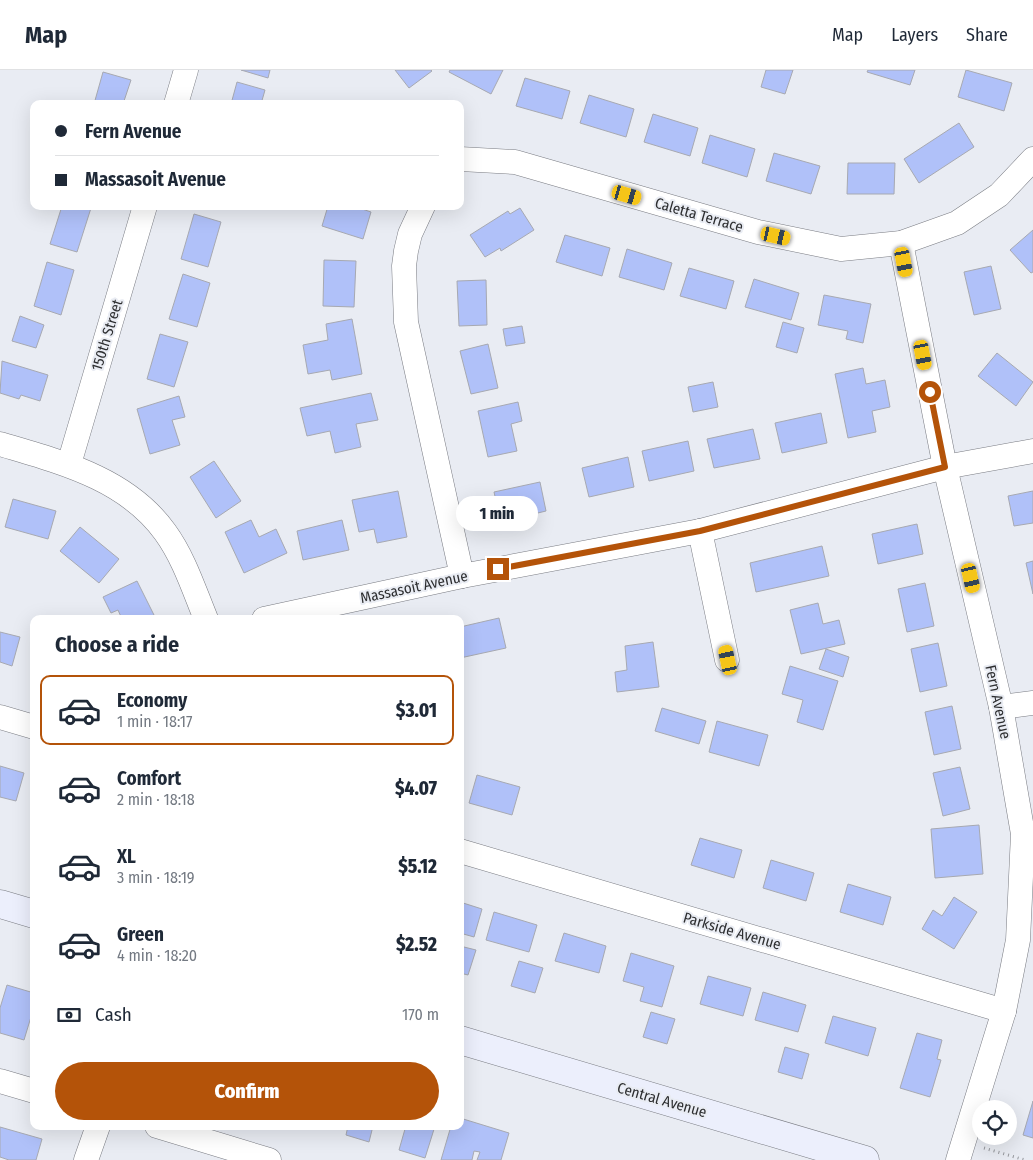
<!DOCTYPE html>
<html lang="en">
<head>
<meta charset="utf-8">
<style>
	body { margin:0; font-family:"Fira Sans Condensed",sans-serif; background:#f6f6f7; color:#1f2937; height:100vh; display:flex; flex-direction:column; font-size:19px; white-space:nowrap }
	* { box-sizing:border-box; margin:0 }
	p { font-size:16px; color:#747a83 }
	.icon { flex:none; width:28px; height:28px; fill:none; stroke:currentColor; stroke-width:2; stroke-linecap:round; stroke-linejoin:round }
	.map { position:relative; flex:1; overflow:hidden }
	.details { position:absolute; left:30px; top:545px; width:434px; height:515px; display:flex; flex-direction:column; background:#fff; border-radius:10px; box-shadow:0 5px 20px #0002 }
	.details>* { flex:none }
	.hud { position:absolute; left:30px; top:30px; width:434px; height:110px; border-radius:10px; box-shadow:0 5px 20px #0002; display:grid; align-content:center; height:110px; padding:0 25px; background:#fff }
	.fabs { position:absolute; left:972px; top:1030px; display:grid; gap:10px }
	.fabs a { display:grid; place-items:center; width:45px; height:45px; border-radius:50%; background:#fff; box-shadow:0 5px 20px #0002; font-size:25px }
	.end { position:absolute; width:22px; height:22px; margin:-11px; border:6px solid #b45309; background:#fff; box-shadow:0 0 0 2px #fff }
	.from { border-radius:50% }
	.bubble { position:absolute; height:35px; border-radius:18px; background:#fff; box-shadow:0 5px 20px #0002; font-size:16px; font-weight:800; line-height:35px; text-align:center }
	.car { position:absolute; width:15px; height:30px; margin:-15px -8px; border-radius:6px; box-shadow:0 0 4px 1px #0007; background:linear-gradient(#f5c518 24%,#345 0 40%,#f5c518 0 76%,#345 0 86%,#f5c518 0) }
	.hud b { display:flex; align-items:center; gap:18px; height:48px; font-size:19px }
	.hud b+b { border-top:1px solid #e0e1e3 }
	.hud i { width:12px; height:12px; background:#1f2937 }
	ul { padding:0; list-style:none }
	li { display:flex; align-items:center; gap:15px; height:70px; margin:0 10px 8px; padding:0 15px; border:2px solid transparent; border-radius:10px }
	li div { flex:1 }
	li b { display:block; font-size:19px }
	li em { font-style:normal; font-weight:800 }
	li.on { border-color:#b45309 }
	li>.icon { width:45px; height:45px; stroke-width:1.5 }
	h2 { padding:0 25px; font-size:22px; line-height:60px }
	.pay { display:flex; align-items:center; gap:12px; height:55px; padding:0 25px; font-size:19px }
	.pay p { margin-inline-start:auto }
	.button { display:flex; gap:10px; margin-top:auto; padding:10px 25px }
	.button a { flex:1; height:58px; border-radius:30px; background:#b45309; color:#fff; font-size:20px; font-weight:800; line-height:58px; text-align:center }
	header { display:flex; align-items:center; gap:30px; box-sizing:border-box; height:70px; padding:0 25px; background:#fff; border-bottom:1px solid #e0e1e3 }
	header strong { font-size:24px }
	nav { display:flex; gap:28px; margin-inline-start:auto; font-size:18px }
	.map>svg:first-child { display:block }
</style>
</head>
<body>
<header>
<strong>Map</strong>
<nav><a>Map</a><a>Layers</a><a>Share</a></nav>
</header>
<div class="map">
<svg width="1033" height="1090" viewBox="0 0 1033 1090">
	<rect width="100%" height="100%" fill="#e9ecf3"/>
	<g fill="#b0c1f9" stroke="#a7a9b1">
		<polygon points="241,0 270,0 268,8"/>
		<polygon points="395,0 431,0 432,1 409,18"/>
		<polygon points="450,0 503,0 491,24 449,2"/>
		<polygon points="766,0 793,0 785,24 761,17"/>
		<polygon points="868,0 915,0 910,15 867,2"/>
		<polygon points="966,0 1012,13 1004,41 958,27"/>
		<polygon points="103,2 131,10 123,34 94,34"/>
		<polygon points="525,8 570,21 562,49 516,36"/>
		<polygon points="237,12 265,20 261,34 231,34"/>
		<polygon points="589,25 634,39 626,67 580,53"/>
		<polygon points="653,44 698,58 690,86 644,72"/>
		<polygon points="959,53 974,77 919,113 904,89"/>
		<polygon points="710,65 755,79 747,107 702,93"/>
		<polygon points="774,83 820,96 811,124 766,111"/>
		<polygon points="848,93 895,93 894,124 847,124"/>
		<polygon points="62,136 91,138 77,182 50,174"/>
		<polygon points="328,136 353,136 371,142 363,169 322,156"/>
		<polygon points="520,138 534,160 501,181 500,178 485,187 470,165 508,141 510,144"/>
		<polygon points="194,144 221,152 208,197 181,189"/>
		<polygon points="1033,160 1033,202 1031,203 1010,180"/>
		<polygon points="565,165 610,178 602,206 556,192"/>
		<polygon points="627,179 672,193 664,220 619,207"/>
		<polygon points="324,190 356,191 354,237 323,236"/>
		<polygon points="47,192 74,200 61,245 34,236"/>
		<polygon points="991,196 1001,239 974,245 964,202"/>
		<polygon points="689,198 734,211 726,239 680,226"/>
		<polygon points="183,204 210,213 197,257 169,249"/>
		<polygon points="754,209 799,223 791,250 745,237"/>
		<polygon points="486,210 487,255 459,256 457,211"/>
		<polygon points="824,225 871,234 863,273 846,269 848,261 818,255"/>
		<polygon points="20,246 44,255 36,278 12,271"/>
		<polygon points="352,249 362,304 332,310 330,300 308,304 303,275 328,270 326,254"/>
		<polygon points="783,252 804,258 797,283 776,277"/>
		<polygon points="522,256 525,273 506,276 503,259"/>
		<polygon points="160,264 188,272 174,317 147,309"/>
		<polygon points="488,274 498,318 471,324 460,281"/>
		<polygon points="997,283 1033,312 1016,336 978,306"/>
		<polygon points="2,291 48,305 40,331 21,325 19,329 0,323"/>
		<polygon points="863,298 866,314 885,310 890,337 872,341 876,362 848,368 835,304"/>
		<polygon points="713,312 718,337 693,342 688,317"/>
		<polygon points="371,323 378,350 356,354 361,377 335,383 330,361 307,366 300,338"/>
		<polygon points="179,326 185,347 172,350 180,375 150,384 137,339"/>
		<polygon points="518,332 522,351 511,354 517,381 488,387 478,341"/>
		<polygon points="821,343 827,373 782,383 775,353"/>
		<polygon points="753,359 760,389 714,398 707,369"/>
		<polygon points="688,371 694,401 649,411 642,381"/>
		<polygon points="628,387 634,417 589,427 582,398"/>
		<polygon points="214,391 241,431 216,448 190,407"/>
		<polygon points="540,412 546,441 501,452 494,422"/>
		<polygon points="398,421 407,467 377,473 374,459 359,462 352,430"/>
		<polygon points="1033,421 1033,453 1014,456 1008,426"/>
		<polygon points="13,429 56,441 48,469 5,457"/>
		<polygon points="251,450 259,467 276,459 287,483 244,503 225,462"/>
		<polygon points="342,450 349,480 303,490 297,461"/>
		<polygon points="917,454 923,484 878,494 872,464"/>
		<polygon points="80,457 119,489 99,513 60,481"/>
		<polygon points="822,476 829,506 756,522 750,493"/>
		<polygon points="1033,491 1033,524 1026,493"/>
		<polygon points="137,511 156,549 122,549 118,540 111,543 103,527"/>
		<polygon points="925,513 934,556 907,562 898,519"/>
		<polygon points="818,533 823,554 839,550 845,574 801,584 790,540"/>
		<polygon points="499,548 506,578 460,588 460,557"/>
		<polygon points="0,562 20,567 12,596 0,592"/>
		<polygon points="653,572 659,617 617,622 615,602 627,600 625,576"/>
		<polygon points="938,573 947,616 920,622 911,579"/>
		<polygon points="826,579 849,587 843,607 819,599"/>
		<polygon points="790,596 838,611 823,660 797,652 803,630 782,624"/>
		<polygon points="952,636 961,679 934,685 925,642"/>
		<polygon points="662,638 706,651 699,674 655,661"/>
		<polygon points="717,651 768,665 759,696 709,682"/>
		<polygon points="0,696 24,703 16,731 0,727"/>
		<polygon points="960,697 970,739 943,746 933,703"/>
		<polygon points="477,705 520,717 512,745 469,733"/>
		<polygon points="979,755 983,804 935,808 931,759"/>
		<polygon points="700,768 742,780 734,808 691,795"/>
		<polygon points="771,790 814,803 806,831 763,818"/>
		<polygon points="848,814 891,827 883,855 840,842"/>
		<polygon points="954,827 977,842 954,879 922,859 933,840 942,846"/>
		<polygon points="460,832 482,839 474,867 460,863"/>
		<polygon points="494,842 537,855 529,882 486,870"/>
		<polygon points="564,863 606,876 599,903 555,891"/>
		<polygon points="460,876 476,880 468,905 460,903"/>
		<polygon points="631,883 674,896 662,937 640,931 644,917 623,911"/>
		<polygon points="519,891 543,898 535,923 511,916"/>
		<polygon points="708,906 751,918 743,946 700,934"/>
		<polygon points="7,915 34,923 34,937 24,970 0,963 0,938"/>
		<polygon points="763,922 806,935 798,962 755,950"/>
		<polygon points="651,942 675,949 667,974 643,967"/>
		<polygon points="833,946 876,958 868,986 825,973"/>
		<polygon points="917,963 942,970 937,989 941,990 930,1027 900,1018"/>
		<polygon points="785,977 809,984 802,1009 778,1002"/>
		<polygon points="1033,1031 1033,1068 1023,1065"/>
		<polygon points="460,1048 509,1063 501,1090 477,1090 480,1082 474,1081 472,1090 441,1090 451,1056 460,1056"/>
		<polygon points="348,1056 373,1056 369,1072 346,1065"/>
		<polygon points="396,1056 435,1056 425,1088 399,1080 405,1059"/>
		<polygon points="0,1057 42,1069 36,1090 9,1090 0,1087"/>
	</g>
	<g fill="none" stroke-linecap="round" stroke-linejoin="round">
		<g stroke="#7a7c83" stroke-width="25">
			<g id="street">
				<polyline points="176,34 186,0"/>
				<polyline points="460,89 515,92 758,162 841,179 901,173 957,153 999,125 1033,89"/>
				<polyline points="423,136 410,164 406,181 404,196 406,252 462,506"/>
				<polyline points="901,173 945,397 1001,637 1023,764 1018,870 1004,941 958,1090"/>
				<path d="M0 374C60 392 126 408 165 462 184 488 194 520 206 549"/>
				<polyline points="69,394 145,136"/>
				<polyline points="700,461 727,590"/>
				<polyline points="264,549 462,506 700,461 945,397 1033,381"/>
				<polyline points="1001,637 1033,633"/>
				<polyline points="0,647 34,657"/>
				<polyline points="460,781 1004,941"/>
				<polyline points="0,1011 34,1021"/>
				<polyline points="157,1056 269,1090"/>
				<polyline points="86,1090 98,1056"/>
			</g>
		</g>
		<g stroke="#7a7c83" stroke-width="29">
			<g id="secondary">
				<polyline points="0,834 34,844"/>
				<polyline points="460,970 865,1090"/>
			</g>
		</g>
		<polyline stroke="#96989d" stroke-width="3" stroke-dasharray="1 4" stroke-linecap="butt" points="984,1078 1025,1090"/>
		<use href="#street" stroke="#fff" stroke-width="24"/>
		<use href="#secondary" stroke="#eceffc" stroke-width="28"/>
	</g>
	<g fill="none" stroke-linecap="round" stroke-linejoin="round">
		<polyline stroke="#b45309" stroke-width="6" points="498,499 700,461 945,397 930,322"/>
	</g>
	<g text-anchor="middle" stroke-width="4" stroke-linejoin="round" paint-order="stroke">
		<g font-size="15" fill="#2d2e30" stroke="#e9ecf3">
			<text transform="translate(699 145) rotate(16)" y="5">Caletta Terrace</text>
			<text transform="translate(107 265) rotate(-73)" y="5">150th Street</text>
			<text transform="translate(414 517) rotate(-12)" y="5">Massasoit Avenue</text>
			<text transform="translate(998 632) rotate(78)" y="5">Fern Avenue</text>
			<text transform="translate(732 861) rotate(16)" y="5">Parkside Avenue</text>
			<text transform="translate(662 1030) rotate(16)" y="5">Central Avenue</text>
		</g>
	</g>
</svg>
<div class="fabs">
<a><svg class="icon" aria-label="locate" viewBox="0 0 24 24"><circle cx="12" cy="12" r="6"/><path d="M12 2v4M12 18v4M2 12h4M18 12h4"/></svg></a>
</div>
<i class="end from" style="left:930px;top:322px"></i>
<i class="end" style="left:498px;top:499px"></i>
<div class="bubble" style="left:456px;top:426px;width:82px">1 min</div>
<i class="car" style="left:627px;top:125px;rotate:106deg"></i>
<i class="car" style="left:776px;top:166px;rotate:103deg"></i>
<i class="car" style="left:904px;top:192px;rotate:169deg"></i>
<i class="car" style="left:923px;top:285px;rotate:169deg"></i>
<i class="car" style="left:971px;top:508px;rotate:167deg"></i>
<i class="car" style="left:728px;top:590px;rotate:348deg"></i>
<div class="hud">
<b><i class="from"></i>Fern Avenue</b>
<b><i></i>Massasoit Avenue</b>
</div>
<section class="details">
<h2>Choose a ride</h2>
<ul>
<li class="on"><svg class="icon" aria-label="car" viewBox="0 0 24 24"><path d="M5 17H2v-5l4-1 3-4h7l3 4 3 1v5h-3M9 17h6M6 11h13"/><circle cx="7" cy="17" r="2"/><circle cx="17" cy="17" r="2"/></svg><div><b>Economy</b><p>1 min · 18:17</p></div><em>$3.01</em></li>
<li><svg class="icon" aria-label="car" viewBox="0 0 24 24"><path d="M5 17H2v-5l4-1 3-4h7l3 4 3 1v5h-3M9 17h6M6 11h13"/><circle cx="7" cy="17" r="2"/><circle cx="17" cy="17" r="2"/></svg><div><b>Comfort</b><p>2 min · 18:18</p></div><em>$4.07</em></li>
<li><svg class="icon" aria-label="car" viewBox="0 0 24 24"><path d="M5 17H2v-5l4-1 3-4h7l3 4 3 1v5h-3M9 17h6M6 11h13"/><circle cx="7" cy="17" r="2"/><circle cx="17" cy="17" r="2"/></svg><div><b>XL</b><p>3 min · 18:19</p></div><em>$5.12</em></li>
<li><svg class="icon" aria-label="car" viewBox="0 0 24 24"><path d="M5 17H2v-5l4-1 3-4h7l3 4 3 1v5h-3M9 17h6M6 11h13"/><circle cx="7" cy="17" r="2"/><circle cx="17" cy="17" r="2"/></svg><div><b>Green</b><p>4 min · 18:20</p></div><em>$2.52</em></li>
</ul>
<div class="pay"><svg class="icon" aria-label="cash" viewBox="0 0 24 24"><path d="M3 7h18v10H3z"/><circle cx="12" cy="12" r="2"/></svg>Cash<p>170 m</p></div>
<div class="button"><a>Confirm</a></div>
</section>
</div>
</body>
</html>
